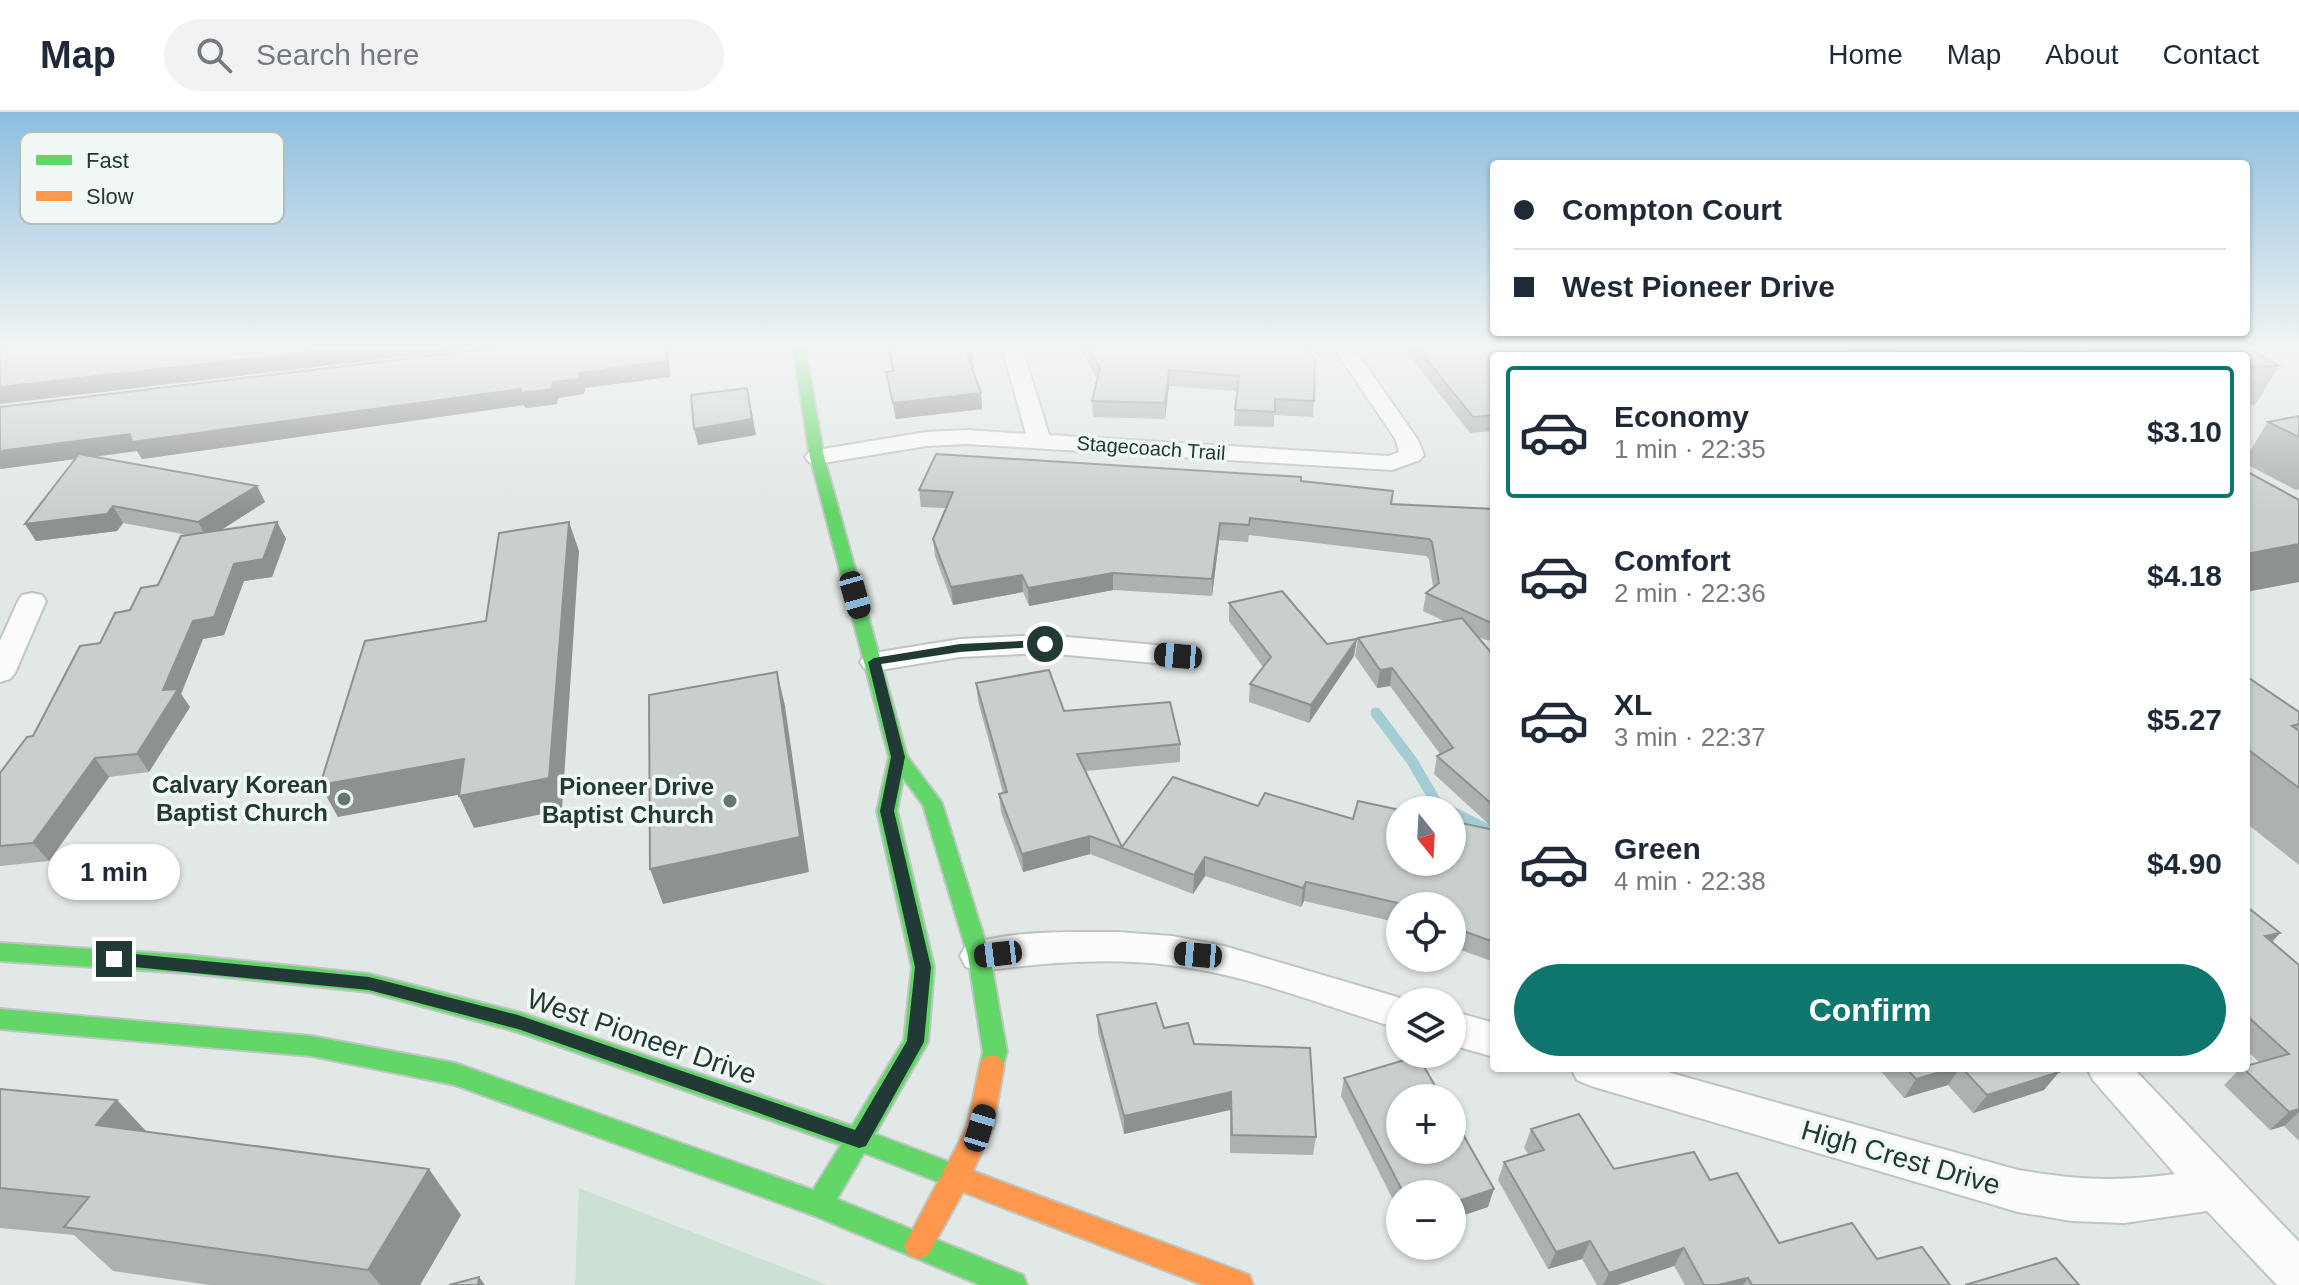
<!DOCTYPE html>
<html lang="en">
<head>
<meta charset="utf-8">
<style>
	body { margin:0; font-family:Helvetica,sans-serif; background:#f2f2f3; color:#1f2937; height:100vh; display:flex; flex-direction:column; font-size:30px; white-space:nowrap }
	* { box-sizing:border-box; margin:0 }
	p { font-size:26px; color:#747a83 }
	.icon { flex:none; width:44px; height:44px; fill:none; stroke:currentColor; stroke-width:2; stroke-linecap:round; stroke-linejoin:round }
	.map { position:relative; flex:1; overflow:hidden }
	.panel { position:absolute; left:1490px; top:240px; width:760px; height:720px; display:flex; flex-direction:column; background:#fff; border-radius:8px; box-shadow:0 2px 6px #0004 }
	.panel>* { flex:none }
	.guide { position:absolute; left:1490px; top:48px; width:760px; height:176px; border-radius:8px; box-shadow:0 2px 6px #0004; display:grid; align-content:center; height:176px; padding:0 24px; background:#fff }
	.needle { width:52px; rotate:162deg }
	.tools { position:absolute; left:1386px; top:684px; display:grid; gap:16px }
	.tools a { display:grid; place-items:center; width:80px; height:80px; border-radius:50%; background:#fff; box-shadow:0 2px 6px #0004; font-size:40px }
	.end { position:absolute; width:36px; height:36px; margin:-18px; border:10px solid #213a35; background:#fff; box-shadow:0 0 0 4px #fff }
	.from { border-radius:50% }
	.bubble { position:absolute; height:56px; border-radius:28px; background:#fff; box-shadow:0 2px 6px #0004; font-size:26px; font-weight:700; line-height:56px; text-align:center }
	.car { position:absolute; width:24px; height:48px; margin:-24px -12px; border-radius:10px; box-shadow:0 0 6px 2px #0007; background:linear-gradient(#222 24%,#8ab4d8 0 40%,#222 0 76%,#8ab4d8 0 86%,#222 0) }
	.guide b { display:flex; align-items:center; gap:28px; height:76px; font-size:30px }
	.guide b+b { border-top:2px solid #e0e1e3 }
	.guide i { width:20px; height:20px; background:#1f2937 }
	ul { padding:14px 0 0; list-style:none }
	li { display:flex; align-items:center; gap:24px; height:132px; margin:0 16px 12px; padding:0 8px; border:4px solid transparent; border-radius:8px }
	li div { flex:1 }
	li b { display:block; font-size:30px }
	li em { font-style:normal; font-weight:700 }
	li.active { border-color:#0f766e }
	li>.icon { width:72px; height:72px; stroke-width:1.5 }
	.cta { display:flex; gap:16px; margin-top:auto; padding:16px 24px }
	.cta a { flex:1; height:92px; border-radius:48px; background:#0f766e; color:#fff; font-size:32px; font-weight:700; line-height:92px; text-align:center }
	header { display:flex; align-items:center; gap:48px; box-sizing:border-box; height:112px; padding:0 40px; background:#fff; border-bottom:2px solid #e0e1e3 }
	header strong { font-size:38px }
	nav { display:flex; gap:44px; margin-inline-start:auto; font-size:28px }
	.search { width:560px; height:72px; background:#f2f2f3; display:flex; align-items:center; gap:20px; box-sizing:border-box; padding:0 28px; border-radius:44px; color:#747a83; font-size:30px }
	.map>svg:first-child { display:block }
</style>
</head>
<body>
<header>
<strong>Map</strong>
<div class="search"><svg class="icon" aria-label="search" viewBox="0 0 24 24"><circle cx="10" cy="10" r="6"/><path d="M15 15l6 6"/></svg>Search here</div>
<nav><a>Home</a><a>Map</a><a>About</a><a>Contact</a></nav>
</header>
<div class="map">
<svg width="2299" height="1173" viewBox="0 0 2299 1173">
	<rect width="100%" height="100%" fill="#e2e8e5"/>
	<polygon fill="#cbe1d3" points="579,1076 828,1173 575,1173"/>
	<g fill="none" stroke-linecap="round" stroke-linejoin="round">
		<g stroke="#a4ccd5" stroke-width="11">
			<polyline points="1376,601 1412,649 1436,690 1448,698"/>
			<polyline points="1452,700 1494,721"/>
		</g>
		<g stroke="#bfc5c2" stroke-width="4">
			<g id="street">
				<polygon points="1002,235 1022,235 1049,323 1389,344 1399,340 1396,328 1333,235 1353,235 1418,328 1424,343 1420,348 1392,358 967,332 926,334 817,352 809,350 805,345 809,340 817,338 926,320 967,318 1026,322"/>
				<polygon points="32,481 42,483 46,489 15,561 10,567 0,570 0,529 18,489 22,483"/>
				<polygon points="1045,523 1178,535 1188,538 1192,544 1188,550 1178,553 1045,541 960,545 874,559 864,556 860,550 864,544 874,541 960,527"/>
				<path d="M1117 820 1172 824 1224 834 1414 890H1400V917C1325 894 1248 862 1169 853 1106 845 1042 851 979 859L966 855 960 844 966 833C1012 818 1069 820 1117 820Z"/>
				<polygon points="1452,899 1494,911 1494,945 1452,933"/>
				<path d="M1571 956H1653L2018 1058C2076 1068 2116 1070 2175 1062L2093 968 2087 956H2133L2299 1130V1173H2277L2207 1099 2124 1111 2072 1109 2018 1100 1591 974 1577 968Z"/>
			</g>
		</g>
		<g stroke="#bec6c3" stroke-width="4">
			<polygon id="fast" points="793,235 805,235 824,345 907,644 942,691 990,844 1007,940 1001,960 992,963 983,960 980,953 983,940 968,844 923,693 903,666 897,699 934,855 928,930 875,1022 976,1060 980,1069 976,1078 967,1081 864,1041 837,1087 1023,1163 1027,1173 980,1173 815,1104 455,973 311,944 0,917 0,897 311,924 455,951 813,1078 841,1033 518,920 369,880 186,861 0,849 0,831 186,843 369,862 518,900 852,1014 904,928 912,855 877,699 889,645 810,345"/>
		</g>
		<g stroke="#bec6c3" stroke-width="4">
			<polygon id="slow" points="992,943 1001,946 1004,953 993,1016 973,1059 1239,1159 1249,1163 1253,1173 1203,1173 963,1080 928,1143 918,1147 908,1143 904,1134 967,1015 980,953 983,946"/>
		</g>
		<use href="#street" fill="#fbfcfb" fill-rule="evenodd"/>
		<use href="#fast" fill="#63d668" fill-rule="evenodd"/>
		<use href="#slow" fill="#ff974d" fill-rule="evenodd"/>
	</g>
	<g fill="#adb2b0">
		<polygon points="504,235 668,235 670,265 585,276 584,282 558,286 557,292 526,296 524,293 142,347 137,339 94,345 257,374 265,390 221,418 277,410 286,427 272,465 244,469 224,523 203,527 181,582 190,595 149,660 109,665 49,749 0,754 0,661 33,624 100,531 130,498 158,473 188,423 123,411 117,419 36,429 25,412 75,347 0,357 0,295"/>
		<polygon points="889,235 970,235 974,257 972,257 981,281 982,297 896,307 886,260 892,259"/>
		<polygon points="1079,235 1305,235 1314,289 1313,305 1274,303 1274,315 1234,314 1237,279 1169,274 1165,307 1093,305 1092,289 1097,267"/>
		<polygon points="1403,235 1495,235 1494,319 1470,321"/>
		<polygon points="1848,235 2071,235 2084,244 1847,244 1845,242"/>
		<polygon points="2086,235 2246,235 2279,254 2255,293 2246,293 2246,244 2100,244"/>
		<polygon points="2299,304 2299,377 2296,378 2246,352 2246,345 2268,310"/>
		<polygon points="1301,369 1392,392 1494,397 1494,529 1486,528 1478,525 1494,544 1494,717 1434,662 1437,644 1440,642 1390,574 1377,576 1355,544 1358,526 1446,510 1423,499 1426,481 1433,475 1429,447 1426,444 1249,423 1248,430 1219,428 1212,484 1113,478 1029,494 1023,480 953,493 935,444 933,427 946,396 921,395 919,378"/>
		<polygon points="1229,491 1354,544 1309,611 1249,590 1250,572 1263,555 1229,509"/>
		<polygon points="2246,564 2299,600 2299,753 2246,711"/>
		<polygon points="976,571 1064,599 1180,632 1180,650 1086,659 1122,735 1258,694 1353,707 1494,718 1494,850 1452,835 1452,794 1400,794 1400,811 1304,789 1301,795 1205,764 1193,782 1090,742 1023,760 1001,700 999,682 1003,681 978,589"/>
		<polygon points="2246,794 2280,821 2272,830 2299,853 2299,1029 2284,1014 2270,1018 2224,973 2241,956 2246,956 2259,950 2246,938"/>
		<polygon points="1097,903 1164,916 1194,932 1316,1025 1313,1043 1230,1041 1230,998 1124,1022 1098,921"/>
		<polygon points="1878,956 2056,956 2059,960 2044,978 1973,1001 1948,973 1904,986"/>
		<polygon points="1344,966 1488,1095 1452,1107 1452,1082 1400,1082 1400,1102 1341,984"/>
		<polygon points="0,977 146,1020 461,1103 420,1173 210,1173 113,1159 74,1123 0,1116"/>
		<polygon points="1531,1017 1614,1057 1710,1068 1779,1131 1877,1147 1950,1173 1685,1173 1674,1154 1617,1173 1597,1173 1582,1147 1548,1157 1498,1068 1504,1050 1529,1043 1524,1036"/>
	</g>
	<g fill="#8d9190">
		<polygon points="352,235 487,235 0,292 0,275"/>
		<polygon points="665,235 668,235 670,265 585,276 584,282 558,286 557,292 526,296 524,293 142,347 137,339 0,357 0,339 553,270"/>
		<polygon points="1903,235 2002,235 1997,244 1899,244"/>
		<polygon points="967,242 972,242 974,257 969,257"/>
		<polygon points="1169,258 1169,274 1165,307 1165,291"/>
		<polygon points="747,276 756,323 698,333 694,317"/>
		<polygon points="981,281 982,297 896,307 893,291"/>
		<polygon points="257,374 265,390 207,427 198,410"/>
		<polygon points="113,394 123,411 117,419 36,429 25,412"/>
		<polygon points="277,410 286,427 272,465 244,469 224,523 203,527 181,582 190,595 149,660 137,642 193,509 234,452"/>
		<polygon points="569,410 579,439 562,698 474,716 459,684"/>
		<polygon points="1220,411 1219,428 1212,484 1212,467"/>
		<polygon points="2299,432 2299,470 2246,480 2246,442"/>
		<polygon points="1113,461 1113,478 1029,494 1028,476"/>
		<polygon points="1022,463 1023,480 953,493 951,475"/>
		<polygon points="1357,527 1354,544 1309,611 1311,593"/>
		<polygon points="1392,556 1390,574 1377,576 1380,558"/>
		<polygon points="777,560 785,594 809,760 663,792 650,757"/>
		<polygon points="95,646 109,665 49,749 33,731"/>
		<polygon points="464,647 479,679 338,705 320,673"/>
		<polygon points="1090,724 1090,742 1023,760 1022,742"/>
		<polygon points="1205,745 1205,764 1193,782 1194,763"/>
		<polygon points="1306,770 1304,789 1301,795 1303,776"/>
		<polygon points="2280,821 2263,840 2265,824"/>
		<polygon points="1955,956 1960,956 1948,973 1904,986 1916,967"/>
		<polygon points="2059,960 2044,978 1973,1001 1987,983"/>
		<polygon points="1231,980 1230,998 1124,1022 1124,1004"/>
		<polygon points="117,988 160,1034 96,1013"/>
		<polygon points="2299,997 2299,1000 2284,1014 2270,1018 2289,1000"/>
		<polygon points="429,1057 461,1103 420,1173 381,1173 368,1158"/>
		<polygon points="1494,1077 1488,1095 1452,1107 1452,1091"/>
		<polygon points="1590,1129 1582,1147 1548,1157 1556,1140"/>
		<polygon points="1684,1136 1674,1154 1617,1173 1603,1173 1609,1161"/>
		<polygon points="479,1165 485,1173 478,1173"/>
		<polygon points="1748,1166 1743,1173 1718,1173"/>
	</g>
	<g fill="#c9cfcd" stroke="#8d9190" stroke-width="2">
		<polygon points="0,235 352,235 0,275"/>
		<polygon points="504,235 665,235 666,249 580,261 579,267 553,270 552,277 520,281 521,277 132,330 130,322 0,339 0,295"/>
		<polygon points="892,235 970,235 972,242 967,242 981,281 893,291 886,260 894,259 888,237 892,236"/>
		<polygon points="1087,235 1305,235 1315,247 1314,289 1275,287 1275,300 1235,298 1239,264 1169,258 1165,291 1092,289 1100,256"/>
		<polygon points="1417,235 1495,235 1503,244 1494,244 1494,303 1473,305"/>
		<polygon points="2022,235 2071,235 2084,244 2034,244"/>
		<polygon points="2164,235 2246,235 2279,254 2246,255 2246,244 2179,244"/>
		<polygon points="1930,240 1935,244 1869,244"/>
		<polygon points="747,276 752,307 694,317 691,283"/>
		<polygon points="2299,304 2299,325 2268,310"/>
		<polygon points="79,342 257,374 198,410 113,394 107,402 25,412"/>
		<polygon points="936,342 1301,365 1301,369 1393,379 1391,392 1494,397 1494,511 1489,510 1426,481 1439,471 1432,430 1429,427 1250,406 1249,413 1220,411 1212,467 1113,461 1028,476 1022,463 951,475 933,427 953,380 919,378"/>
		<polygon points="2246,359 2299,388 2299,432 2246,442"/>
		<polygon points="277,410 263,447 234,452 214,505 193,509 163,578 178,577 137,642 95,646 33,731 0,734 0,661 27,625 33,624 80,534 100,531 115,501 130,498 141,476 158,473 181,424"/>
		<polygon points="569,410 549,666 459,684 464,647 320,673 365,529 486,509 499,421"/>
		<polygon points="1282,479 1327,532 1357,527 1311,593 1250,572 1271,545 1229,491"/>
		<polygon points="1462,506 1494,544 1494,694 1437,644 1453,636 1392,556 1380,558 1358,526"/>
		<polygon points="1049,558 1064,599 1170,590 1180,632 1077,642 1122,735 1173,665 1258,694 1265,681 1353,707 1358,689 1400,698 1400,750 1452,750 1452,709 1494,718 1494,830 1452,815 1452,794 1411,794 1306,770 1303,776 1205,745 1194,763 1090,724 1022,742 999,682 1007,680 976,571"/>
		<polygon points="777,560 800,725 650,757 649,583"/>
		<polygon points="2246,564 2299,600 2299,612 2292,614 2299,619 2299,676 2246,636"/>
		<polygon points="2246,794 2280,821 2265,824 2299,853 2299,997 2289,1000 2243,956 2246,956 2246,954 2289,942 2246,903"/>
		<polygon points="1156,891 1164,916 1188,911 1194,932 1310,936 1316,1025 1232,1023 1231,980 1124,1004 1097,903"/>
		<polygon points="1418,944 1442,986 1400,986 1400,1038 1452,1038 1452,1003 1494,1077 1452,1091 1452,1082 1404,1082 1344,966"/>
		<polygon points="1906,956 1955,956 1916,967"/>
		<polygon points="1962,956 2056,956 2059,960 1987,983"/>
		<polygon points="0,977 117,988 96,1013 429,1057 368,1158 64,1115 89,1085 0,1076"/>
		<polygon points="1579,1002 1614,1057 1694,1040 1710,1068 1737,1061 1779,1131 1852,1111 1877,1147 1922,1135 1950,1173 1752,1173 1748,1166 1718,1173 1704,1173 1684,1136 1609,1161 1590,1129 1556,1140 1504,1050 1544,1038 1531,1017"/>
		<polygon points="2056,1146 2079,1173 1965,1173"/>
		<polygon points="479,1165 478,1173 449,1173"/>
	</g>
	<linearGradient id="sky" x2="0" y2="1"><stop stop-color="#8dbee0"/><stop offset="0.59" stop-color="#f2f5f3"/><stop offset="1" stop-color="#f2f5f3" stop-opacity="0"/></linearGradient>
	<rect width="2299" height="399" fill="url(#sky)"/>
	<polygon fill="#213a35" points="1045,528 1049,529 1049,534 960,540 881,552 905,645 894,699 931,855 924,930 866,1034 859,1036 518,917 369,878 114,853 106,847 114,840 369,865 518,903 855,1018 907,929 915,855 880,699 891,645 868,550 874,546 960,532"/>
	<g fill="#657773" stroke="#f0f7f4" stroke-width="3">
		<circle cx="344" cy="687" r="8"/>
		<circle cx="730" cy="689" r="8"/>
	</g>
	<g text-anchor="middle" stroke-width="7" stroke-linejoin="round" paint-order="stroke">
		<g font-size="20" fill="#213a35" stroke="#f0f7f4">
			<text transform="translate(1151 336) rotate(4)" y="7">Stagecoach Trail</text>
		</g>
		<g font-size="24" font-weight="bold" fill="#213a35" stroke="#f0f7f4" text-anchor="end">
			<text x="328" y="681">Calvary Korean<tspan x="328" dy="28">Baptist Church</tspan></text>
			<text x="714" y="683">Pioneer Drive<tspan x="714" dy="28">Baptist Church</tspan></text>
		</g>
		<g font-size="28" fill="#213a35" stroke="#f0f7f4">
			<text transform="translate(642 924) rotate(19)" y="10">West Pioneer Drive</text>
			<text transform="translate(1901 1045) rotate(16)" y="10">High Crest Drive</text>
		</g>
	</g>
	<rect x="20" y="20" width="264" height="92" rx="12" fill="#f0f7f4" stroke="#b2bebb" stroke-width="2"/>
	<rect x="36" y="43" width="36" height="10" fill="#63d668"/>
	<rect x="36" y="79" width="36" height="10" fill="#ff974d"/>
	<g font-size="22" fill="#213a35">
		<text x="86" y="56">Fast</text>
		<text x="86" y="92">Slow</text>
	</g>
</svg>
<div class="tools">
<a><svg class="needle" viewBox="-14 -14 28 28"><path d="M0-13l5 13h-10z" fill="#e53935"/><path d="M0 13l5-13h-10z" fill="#747a83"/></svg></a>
<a><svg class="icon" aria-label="locate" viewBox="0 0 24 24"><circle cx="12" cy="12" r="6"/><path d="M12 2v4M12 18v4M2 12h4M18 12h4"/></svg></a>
<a><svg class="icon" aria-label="layers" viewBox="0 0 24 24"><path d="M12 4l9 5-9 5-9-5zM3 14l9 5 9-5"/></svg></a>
<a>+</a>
<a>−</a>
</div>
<i class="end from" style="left:1045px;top:532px"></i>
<i class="end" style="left:114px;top:847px"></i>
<div class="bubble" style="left:48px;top:732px;width:132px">1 min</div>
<i class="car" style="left:855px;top:483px;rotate:164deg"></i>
<i class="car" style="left:1178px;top:544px;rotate:275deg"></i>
<i class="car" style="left:998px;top:842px;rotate:263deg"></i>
<i class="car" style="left:1198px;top:843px;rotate:275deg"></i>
<i class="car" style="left:980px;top:1016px;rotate:17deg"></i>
<div class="guide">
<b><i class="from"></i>Compton Court</b>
<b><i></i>West Pioneer Drive</b>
</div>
<section class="panel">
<ul>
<li class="active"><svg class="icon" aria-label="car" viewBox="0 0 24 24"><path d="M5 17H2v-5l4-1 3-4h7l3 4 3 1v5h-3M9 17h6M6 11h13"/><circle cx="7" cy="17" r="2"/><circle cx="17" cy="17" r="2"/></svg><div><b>Economy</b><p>1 min · 22:35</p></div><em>$3.10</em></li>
<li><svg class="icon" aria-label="car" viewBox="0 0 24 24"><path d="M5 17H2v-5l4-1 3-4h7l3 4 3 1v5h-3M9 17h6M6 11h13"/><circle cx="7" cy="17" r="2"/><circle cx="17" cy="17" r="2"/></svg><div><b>Comfort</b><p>2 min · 22:36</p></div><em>$4.18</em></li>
<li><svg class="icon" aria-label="car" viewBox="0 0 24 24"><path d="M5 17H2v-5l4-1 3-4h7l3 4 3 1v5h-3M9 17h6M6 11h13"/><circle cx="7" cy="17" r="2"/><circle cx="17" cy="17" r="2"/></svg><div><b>XL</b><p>3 min · 22:37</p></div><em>$5.27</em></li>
<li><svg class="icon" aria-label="car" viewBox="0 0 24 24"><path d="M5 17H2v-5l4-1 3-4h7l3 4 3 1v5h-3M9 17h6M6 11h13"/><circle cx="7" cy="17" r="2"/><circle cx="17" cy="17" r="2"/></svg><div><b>Green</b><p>4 min · 22:38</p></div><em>$4.90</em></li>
</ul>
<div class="cta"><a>Confirm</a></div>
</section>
</div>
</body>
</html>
